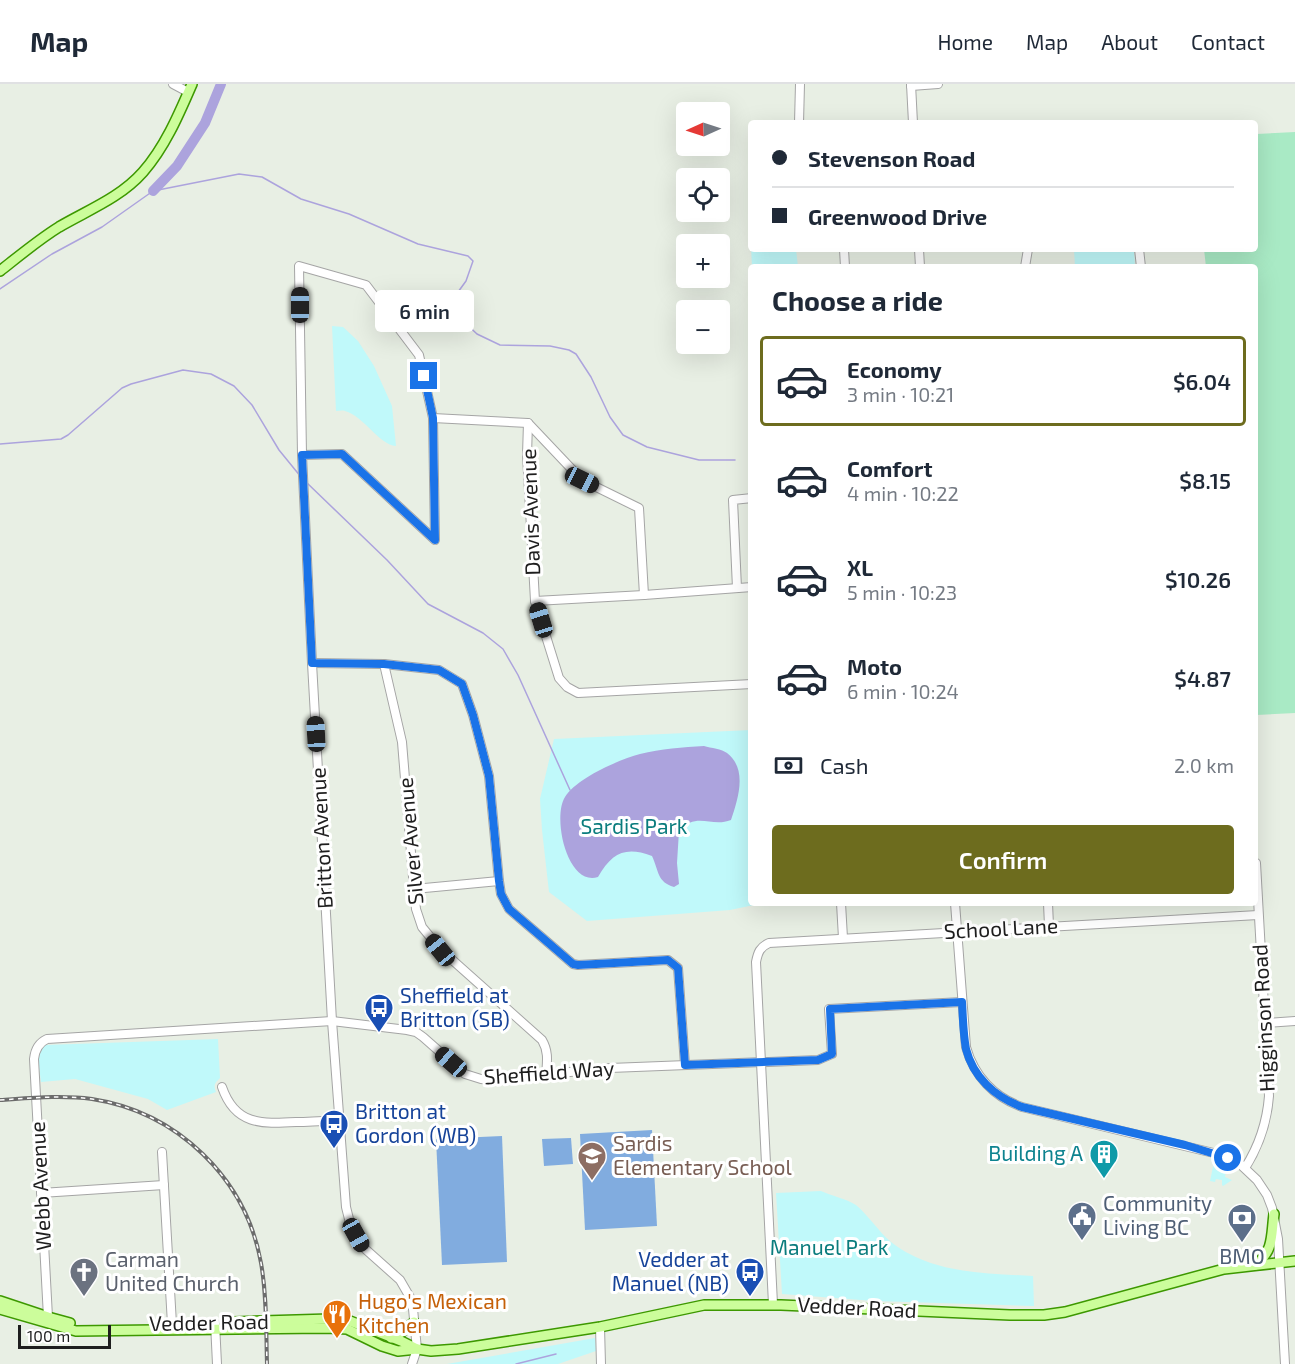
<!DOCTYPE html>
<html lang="en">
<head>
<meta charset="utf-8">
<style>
	body { margin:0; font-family:"Exo 2",sans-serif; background:#f2f2f3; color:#1f2937; height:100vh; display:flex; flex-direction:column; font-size:22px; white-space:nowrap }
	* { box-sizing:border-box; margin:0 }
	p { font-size:20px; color:#747a83 }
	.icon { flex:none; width:33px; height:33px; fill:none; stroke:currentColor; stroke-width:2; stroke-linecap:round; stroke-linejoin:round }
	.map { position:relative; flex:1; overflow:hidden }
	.details { position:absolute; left:748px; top:180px; width:510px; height:642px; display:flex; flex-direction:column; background:#fff; border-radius:6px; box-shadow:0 6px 24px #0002 }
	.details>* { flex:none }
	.guide { position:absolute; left:748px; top:36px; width:510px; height:132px; border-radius:6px; box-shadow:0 6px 24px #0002; display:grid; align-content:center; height:132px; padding:0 24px; background:#fff }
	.needle { width:39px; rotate:267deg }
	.tools { position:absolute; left:676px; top:18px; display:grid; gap:12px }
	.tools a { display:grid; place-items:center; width:54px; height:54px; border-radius:6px; background:#fff; box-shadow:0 6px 24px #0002; font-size:30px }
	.scale { position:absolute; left:18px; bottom:15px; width:93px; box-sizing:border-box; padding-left:6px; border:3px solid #1e1e1e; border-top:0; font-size:16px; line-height:21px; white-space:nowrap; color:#1e1e1e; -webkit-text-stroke:4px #fff; paint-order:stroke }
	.end { position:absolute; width:27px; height:27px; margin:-14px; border:8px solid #1a73e8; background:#fff; box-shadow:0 0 0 3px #fff }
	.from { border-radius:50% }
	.bubble { position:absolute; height:42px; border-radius:6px; background:#fff; box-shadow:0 6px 24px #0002; font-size:20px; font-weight:600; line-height:42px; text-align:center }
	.car { position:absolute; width:18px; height:36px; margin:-18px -9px; border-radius:8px; box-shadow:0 0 4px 2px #0007; background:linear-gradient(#222 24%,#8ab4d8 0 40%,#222 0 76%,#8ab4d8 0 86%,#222 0) }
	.guide b { display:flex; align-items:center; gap:21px; height:57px; font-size:22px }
	.guide b+b { border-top:2px solid #e0e1e3 }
	.guide i { width:15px; height:15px; background:#1f2937 }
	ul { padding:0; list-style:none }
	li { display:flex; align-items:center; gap:18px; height:90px; margin:0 12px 9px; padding:0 12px; border:3px solid transparent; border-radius:6px }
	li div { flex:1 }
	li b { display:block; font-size:22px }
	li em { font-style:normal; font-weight:600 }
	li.active { border-color:#6d6c1e }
	li>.icon { width:54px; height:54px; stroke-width:1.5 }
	h2 { padding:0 24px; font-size:27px; line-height:72px }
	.pay { display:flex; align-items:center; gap:15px; height:66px; padding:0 24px; font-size:22px }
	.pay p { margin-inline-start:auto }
	.action { display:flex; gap:12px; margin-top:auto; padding:12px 24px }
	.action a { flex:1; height:69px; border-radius:6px; background:#6d6c1e; color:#fff; font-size:24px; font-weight:600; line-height:69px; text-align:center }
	header { display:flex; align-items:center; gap:36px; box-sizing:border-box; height:84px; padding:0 30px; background:#fff; border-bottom:2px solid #e0e1e3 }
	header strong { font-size:28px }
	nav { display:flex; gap:33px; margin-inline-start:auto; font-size:21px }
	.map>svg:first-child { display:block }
</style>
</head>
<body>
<header>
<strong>Map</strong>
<nav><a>Home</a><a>Map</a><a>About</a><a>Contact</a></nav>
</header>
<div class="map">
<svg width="1295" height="1280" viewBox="0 0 1295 1280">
	<rect width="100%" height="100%" fill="#e8efe4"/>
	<polygon fill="#a9eac5" points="1295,48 1295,629 1256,631 1256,183 1206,183 1204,165 1256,165 1256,50"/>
	<g fill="#c0f9fa">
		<polygon points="751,139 752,165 796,165 798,183 752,183 750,140"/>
		<polygon points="1074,165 1134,165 1135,183 1075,183"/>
		<path d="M332 242 343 243 358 257 374 282 392 322 396 362C379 361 364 332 345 327 342 326 339 327 336 327Z"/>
		<polygon points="751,646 752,819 757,819 754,821 730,826 587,837 549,808 542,746 540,715 554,655"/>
		<path d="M218 955 220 994C215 999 213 1001 216 1008L167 1026 148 1015 75 995 41 998C40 985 35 969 45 961Z"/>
		<polygon points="1214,1078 1227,1083 1225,1093 1232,1096 1223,1102 1222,1101 1222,1096 1216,1095 1215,1098 1210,1097"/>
		<path d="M821 1107C832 1112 847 1115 856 1121 869 1132 878 1147 891 1158 932 1190 984 1189 1033 1192L1034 1222 874 1217 782 1210 776 1109Z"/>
		<polygon points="595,1254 596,1267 558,1280 447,1280"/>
	</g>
	<g fill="#81acdf">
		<polygon points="652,1046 657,1142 585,1146 580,1050"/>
		<polygon points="502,1052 507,1178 442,1181 436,1055"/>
		<polygon points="571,1054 573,1080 544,1082 542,1055"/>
	</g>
	<path fill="#aca3dd" d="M704 662C711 664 722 665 727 669 748 685 738 715 731 736 711 744 697 727 679 747L677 779 679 800 674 803C657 798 659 787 652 772 625 762 612 769 598 793 567 803 552 733 565 713 577 694 618 676 640 670 661 665 683 663 704 662Z"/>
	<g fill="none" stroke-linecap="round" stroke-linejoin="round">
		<g stroke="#aca3dd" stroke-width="1.5">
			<polyline points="0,205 52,170 102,143 153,107 239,90 262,93 301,115 349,130 418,160 468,172 473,177 466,197 453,215 460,234 477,250 500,261 550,262 569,266 576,270 591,293 610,333 623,351 647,363 699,376 735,376"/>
			<polyline points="0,360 61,355 68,351 122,304 131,300 183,286 211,290 234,302 252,321 279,366 301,393"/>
			<polyline points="306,398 387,476 428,520 483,549 503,565 518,591 570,706"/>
			<polyline points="516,1280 556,1270"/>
		</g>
		<polyline stroke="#aca3dd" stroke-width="10" points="153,107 177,82 205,39 221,0"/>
		<g stroke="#a5a5a5" stroke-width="10">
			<g id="minor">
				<polyline points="173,0 188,8"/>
				<polyline points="911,0 913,39"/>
				<polyline points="911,2 938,0"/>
				<polyline points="799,39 800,0"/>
				<polyline points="844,165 845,183"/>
				<polyline points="919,165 920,183"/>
				<polyline points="1139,165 1141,183"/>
				<polyline points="1025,183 1028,165"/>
				<polyline points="433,334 528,339 582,396 639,424 644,511"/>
				<polyline points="528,339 527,371 535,517"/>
				<polyline points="302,371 342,370 435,456 433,334 419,271 366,201 299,182 302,371 312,579 332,937 346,1123 350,1139 363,1163 400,1196 411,1215 413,1225 417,1265 412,1280"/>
				<polyline points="752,503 644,511 535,517 559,594 567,603 578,609 752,600"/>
				<polyline points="737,504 733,416 752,414"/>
				<polyline points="312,579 384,580 439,586 462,600 473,631 489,692 499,797 501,810 509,825 573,880 578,881 668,876 678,884 685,981"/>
				<path d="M384 580 402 658 414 805 416 825 422 843 440 865 542 956C549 968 547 978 546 991"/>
				<polyline points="414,805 499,797"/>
				<polyline points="841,819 843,854"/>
				<path d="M955 819 966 963C974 992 994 1013 1022 1023L1222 1071 1239 1079 1257 1096 1267 1111 1272 1124 1278 1155 1285 1280"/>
				<polyline points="1048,819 1049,842"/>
				<polyline points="1265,939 1295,937"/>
				<path d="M222 1003C235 1041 261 1040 296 1038 310 1038 324 1037 339 1036"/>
				<polyline points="162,1068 172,1240"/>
				<path d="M1245 1084C1259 1062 1267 1038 1269 1012L1256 779"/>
				<polyline points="41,1109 164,1101"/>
				<path d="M773 1220 756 878C758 868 760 863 769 859L1258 831"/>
				<path d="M47 1238 48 1233 34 975C35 966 38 959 47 955L332 937 407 946 416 948 423 953 465 990 481 995 490 996 610 984 818 976 832 970 829 925 962 918"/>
				<polyline points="215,1239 217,1280"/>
				<polyline points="600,1243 601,1280"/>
			</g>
		</g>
		<g stroke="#3d9800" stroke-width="12">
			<g id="major">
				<path d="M0 187C19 172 38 156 59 143 88 126 120 114 143 88 165 63 179 30 192 0"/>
				<path d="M1256 1181C1274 1165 1271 1153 1274 1130"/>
				<polyline points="0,1217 48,1233 70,1239"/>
				<polyline points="0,1225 76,1247 326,1244 347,1245 382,1262 398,1267 417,1265 431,1267 458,1265 600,1243 704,1221 781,1221 1010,1231 1044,1231 1065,1228 1224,1185 1295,1177"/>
				<polyline points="233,1238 330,1235 350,1237 401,1257 417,1265"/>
				<polyline points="391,1254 402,1248 414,1238"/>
			</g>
		</g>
		<use href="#minor" stroke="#fff" stroke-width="8"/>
		<use href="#major" stroke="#ccfd9b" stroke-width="9"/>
		<g stroke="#6c6c6c" stroke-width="4">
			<path id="rail" d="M0 1016C31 1014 61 1011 92 1015 177 1028 246 1094 261 1179 267 1212 266 1247 267 1280"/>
		</g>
		<use href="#rail" stroke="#fff" stroke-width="1.5" stroke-dasharray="4.5" stroke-linecap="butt"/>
	</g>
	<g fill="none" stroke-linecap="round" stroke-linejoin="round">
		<path stroke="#1a73e8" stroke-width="8" d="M424 292 433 334 435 456 342 370 302 371 312 579 384 580 439 586 462 600 473 631 489 692 499 797 501 810 509 825 573 880 578 881 668 876 678 884 685 981 818 976 832 970 830 925 962 918C963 933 963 949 966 965 973 993 995 1013 1022 1023L1185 1061 1228 1074"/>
	</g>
	<defs>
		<g id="bus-pin" transform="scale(1.5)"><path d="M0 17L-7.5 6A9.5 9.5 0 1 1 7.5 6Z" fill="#1a4fb4" stroke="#fff"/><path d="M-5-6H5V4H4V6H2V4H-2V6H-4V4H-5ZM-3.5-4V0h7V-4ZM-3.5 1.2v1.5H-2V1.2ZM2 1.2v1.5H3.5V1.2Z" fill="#fff"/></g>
		<g id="building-pin" transform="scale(1.5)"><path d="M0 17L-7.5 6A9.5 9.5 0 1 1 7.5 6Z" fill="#0f9aa8" stroke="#fff"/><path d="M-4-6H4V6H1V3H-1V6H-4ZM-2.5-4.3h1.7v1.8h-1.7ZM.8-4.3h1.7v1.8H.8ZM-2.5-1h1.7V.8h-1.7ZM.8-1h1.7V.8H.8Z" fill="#fff"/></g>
		<g id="school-pin" transform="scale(1.5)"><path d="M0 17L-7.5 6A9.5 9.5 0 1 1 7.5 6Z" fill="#8d6e63" stroke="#fff"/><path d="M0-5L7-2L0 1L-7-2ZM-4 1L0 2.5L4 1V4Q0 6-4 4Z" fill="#fff"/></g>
		<g id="civic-pin" transform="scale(1.5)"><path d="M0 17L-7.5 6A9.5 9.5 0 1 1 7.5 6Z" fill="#5c6f8a" stroke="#fff"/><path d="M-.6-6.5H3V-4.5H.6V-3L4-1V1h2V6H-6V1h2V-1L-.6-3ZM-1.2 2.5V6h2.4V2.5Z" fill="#fff"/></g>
		<g id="bank-pin" transform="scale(1.5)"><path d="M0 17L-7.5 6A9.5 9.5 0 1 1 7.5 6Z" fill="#5c6f8a" stroke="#fff"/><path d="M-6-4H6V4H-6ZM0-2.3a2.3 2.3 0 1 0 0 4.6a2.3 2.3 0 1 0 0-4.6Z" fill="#fff"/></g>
		<g id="church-pin" transform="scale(1.5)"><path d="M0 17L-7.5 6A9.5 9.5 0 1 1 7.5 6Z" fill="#6b7280" stroke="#fff"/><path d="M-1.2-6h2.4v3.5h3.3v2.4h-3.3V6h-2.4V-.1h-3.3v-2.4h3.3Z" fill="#fff"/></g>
		<g id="restaurant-pin" transform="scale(1.5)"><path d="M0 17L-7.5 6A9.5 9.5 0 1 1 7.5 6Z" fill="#e8710a" stroke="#fff"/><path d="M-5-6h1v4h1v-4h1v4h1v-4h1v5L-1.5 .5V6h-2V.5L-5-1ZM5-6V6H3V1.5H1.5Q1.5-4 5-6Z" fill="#fff"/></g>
	</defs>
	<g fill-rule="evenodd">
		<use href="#bus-pin" x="379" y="924"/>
		<use href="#bus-pin" x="334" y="1040"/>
		<use href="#building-pin" x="1104" y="1070"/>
		<use href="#school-pin" x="592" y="1072"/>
		<use href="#civic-pin" x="1082" y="1132"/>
		<use href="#bank-pin" x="1242" y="1134"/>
		<use href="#church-pin" x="84" y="1188"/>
		<use href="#bus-pin" x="750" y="1188"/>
		<use href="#restaurant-pin" x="337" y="1230"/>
	</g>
	<g text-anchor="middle" stroke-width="6" stroke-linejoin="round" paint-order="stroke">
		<g font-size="21" fill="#1e1e1e" stroke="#fff">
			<text transform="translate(531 428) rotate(-92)" y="7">Davis Avenue</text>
			<text transform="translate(322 754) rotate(-93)" y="7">Britton Avenue</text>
			<text transform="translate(411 757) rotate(-95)" y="7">Silver Avenue</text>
			<text transform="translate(1001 845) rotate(-3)" y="7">School Lane</text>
			<text transform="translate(1264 934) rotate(-93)" y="7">Higginson Road</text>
			<text transform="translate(549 989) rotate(-4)" y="7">Sheffield Way</text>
			<text transform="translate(41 1102) rotate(-93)" y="7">Webb Avenue</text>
			<text transform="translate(857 1224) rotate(3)" y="7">Vedder Road</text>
			<text transform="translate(209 1239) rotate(-1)" y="7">Vedder Road</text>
		</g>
		<g font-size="21" fill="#0a7c7d" stroke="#fff">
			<text x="634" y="750">Sardis Park</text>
			<text x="829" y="1171">Manuel Park</text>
		</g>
		<g font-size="21" fill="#164399" stroke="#fff" text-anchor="start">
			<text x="400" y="919">Sheffield at<tspan x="400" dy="24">Britton (SB)</tspan></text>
			<text x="355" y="1035">Britton at<tspan x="355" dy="24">Gordon (WB)</tspan></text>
			<text x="729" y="1183" text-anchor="end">Vedder at<tspan x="729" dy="24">Manuel (NB)</tspan></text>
		</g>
		<g font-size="21" fill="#785e54" stroke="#fff" text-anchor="start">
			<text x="613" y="1067">Sardis<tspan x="613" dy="24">Elementary School</tspan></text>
		</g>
		<g font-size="21" fill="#0d838f" stroke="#fff" text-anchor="end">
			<text x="1083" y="1077">Building A</text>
		</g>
		<g font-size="21" fill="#4e5e75" stroke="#fff" text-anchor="start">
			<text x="1103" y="1127">Community<tspan x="1103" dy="24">Living BC</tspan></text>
			<text x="1242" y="1180" text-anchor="middle">BMO</text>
		</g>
		<g font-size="21" fill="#5b616d" stroke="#fff" text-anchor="start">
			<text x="105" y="1183">Carman<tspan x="105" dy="24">United Church</tspan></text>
		</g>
		<g font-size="21" fill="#c56008" stroke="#fff" text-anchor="start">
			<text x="358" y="1225">Hugo's Mexican<tspan x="358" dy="24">Kitchen</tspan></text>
		</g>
	</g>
</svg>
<div class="tools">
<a><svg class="needle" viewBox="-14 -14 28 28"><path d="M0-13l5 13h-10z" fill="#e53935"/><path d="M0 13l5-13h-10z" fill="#747a83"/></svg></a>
<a><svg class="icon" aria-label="locate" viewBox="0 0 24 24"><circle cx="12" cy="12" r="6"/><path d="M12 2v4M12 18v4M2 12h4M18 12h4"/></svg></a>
<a>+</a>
<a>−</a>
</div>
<div class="scale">100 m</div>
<i class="end from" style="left:1228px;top:1074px"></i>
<i class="end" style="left:424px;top:292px"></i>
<div class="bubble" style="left:375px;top:206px;width:99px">6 min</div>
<i class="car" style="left:300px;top:221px;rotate:0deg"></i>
<i class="car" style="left:582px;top:396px;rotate:116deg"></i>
<i class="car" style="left:541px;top:536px;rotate:343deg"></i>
<i class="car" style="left:316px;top:650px;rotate:357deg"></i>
<i class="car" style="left:440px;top:866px;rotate:321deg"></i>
<i class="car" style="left:451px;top:978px;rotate:311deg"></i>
<i class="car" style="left:356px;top:1151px;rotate:151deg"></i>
<div class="guide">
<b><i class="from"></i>Stevenson Road</b>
<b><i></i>Greenwood Drive</b>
</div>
<section class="details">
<h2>Choose a ride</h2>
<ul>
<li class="active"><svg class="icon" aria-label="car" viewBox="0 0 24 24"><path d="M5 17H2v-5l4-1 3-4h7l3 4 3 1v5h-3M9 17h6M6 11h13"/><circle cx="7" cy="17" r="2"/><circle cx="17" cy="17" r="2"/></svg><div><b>Economy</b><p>3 min · 10:21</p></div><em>$6.04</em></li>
<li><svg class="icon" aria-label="car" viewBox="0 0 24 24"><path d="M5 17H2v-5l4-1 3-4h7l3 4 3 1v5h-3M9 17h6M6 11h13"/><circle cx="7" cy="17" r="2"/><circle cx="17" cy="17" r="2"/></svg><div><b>Comfort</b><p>4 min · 10:22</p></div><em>$8.15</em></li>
<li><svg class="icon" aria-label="car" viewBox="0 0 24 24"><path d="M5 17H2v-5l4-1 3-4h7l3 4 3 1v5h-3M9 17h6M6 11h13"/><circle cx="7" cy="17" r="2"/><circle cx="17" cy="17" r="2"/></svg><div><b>XL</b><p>5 min · 10:23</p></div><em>$10.26</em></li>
<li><svg class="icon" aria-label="car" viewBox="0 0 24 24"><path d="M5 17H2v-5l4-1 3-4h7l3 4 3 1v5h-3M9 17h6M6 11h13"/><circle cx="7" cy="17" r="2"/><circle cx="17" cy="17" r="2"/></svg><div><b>Moto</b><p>6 min · 10:24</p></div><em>$4.87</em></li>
</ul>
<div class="pay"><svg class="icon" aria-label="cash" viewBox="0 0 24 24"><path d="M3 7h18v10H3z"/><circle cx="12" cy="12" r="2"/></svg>Cash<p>2.0 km</p></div>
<div class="action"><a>Confirm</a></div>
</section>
</div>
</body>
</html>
